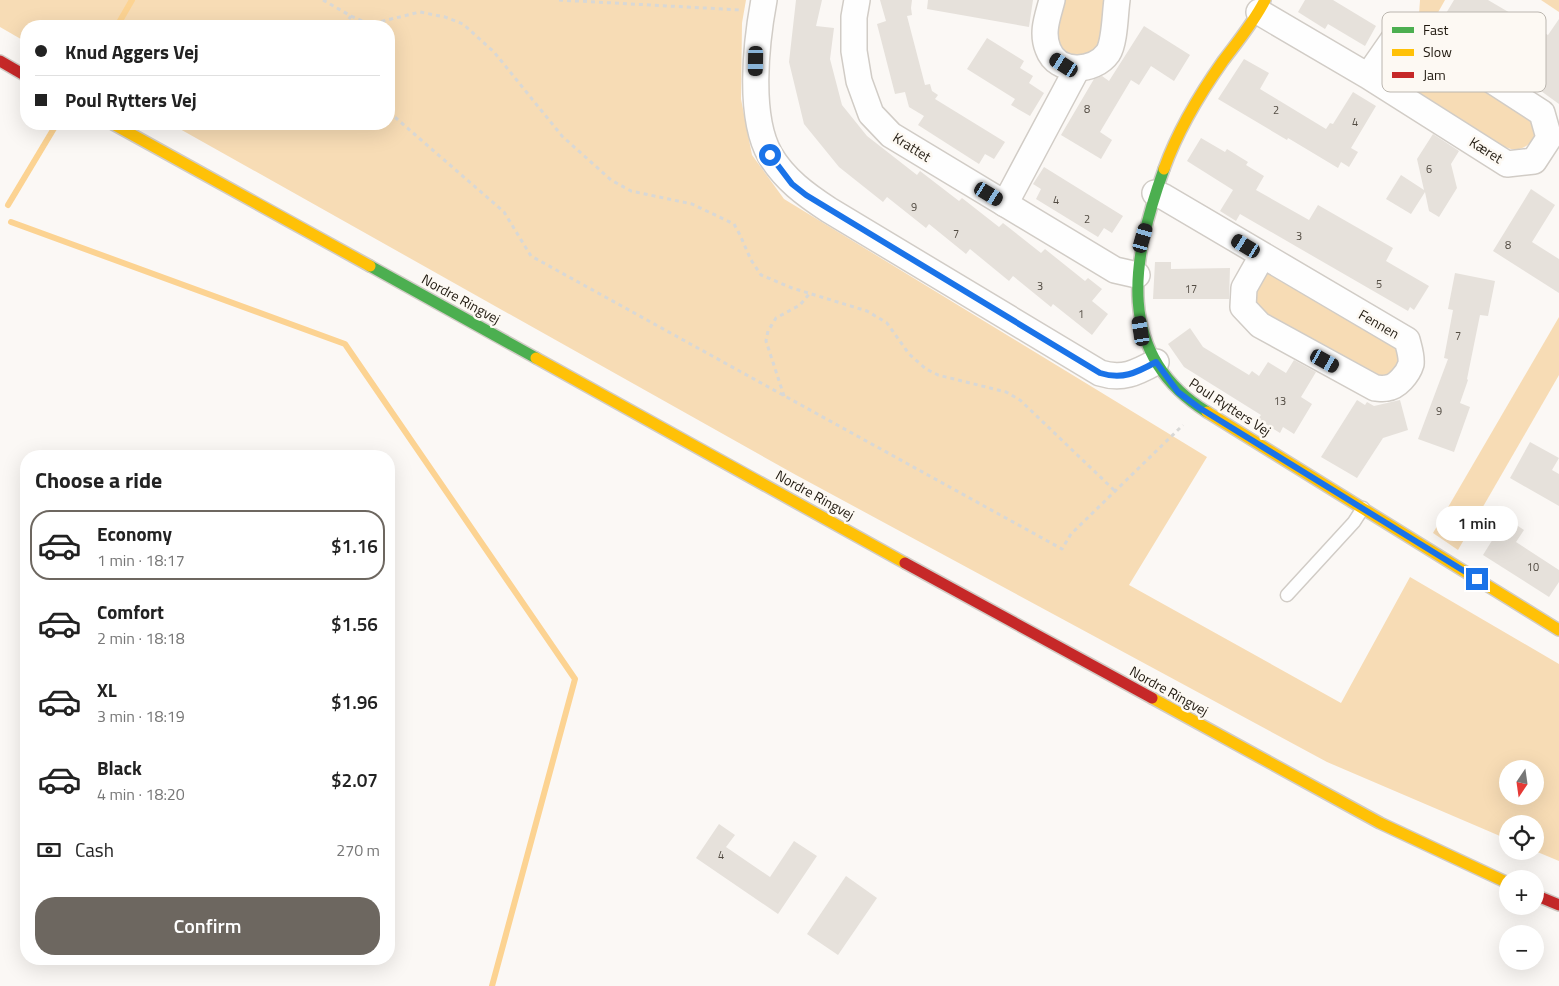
<!DOCTYPE html>
<html lang="en">
<head>
<meta charset="utf-8">
<style>
	body { margin:0; font-family:"Titillium Web",sans-serif; background:#f6f6f6; color:#222; height:100vh; display:flex; flex-direction:column; font-size:19px; white-space:nowrap }
	* { box-sizing:border-box; margin:0 }
	p { font-size:16px; color:#767676 }
	.icon { flex:none; width:28px; height:28px; fill:none; stroke:currentColor; stroke-width:2; stroke-linecap:round; stroke-linejoin:round }
	.map { position:relative; flex:1; overflow:hidden }
	.sheet { position:absolute; left:20px; top:450px; width:375px; height:515px; display:flex; flex-direction:column; background:#fff; border-radius:20px; box-shadow:0 5px 20px #0002 }
	.sheet>* { flex:none }
	.top-card { position:absolute; left:20px; top:20px; width:375px; height:110px; border-radius:20px; box-shadow:0 5px 20px #0002; display:grid; align-content:center; height:110px; padding:0 15px; background:#fff }
	.needle { width:32px; rotate:193deg }
	.buttons { position:absolute; left:1499px; top:760px; display:grid; gap:10px }
	.buttons a { display:grid; place-items:center; width:45px; height:45px; border-radius:50%; background:#fff; box-shadow:0 5px 20px #0002; font-size:25px }
	.end { position:absolute; width:22px; height:22px; margin:-11px; border:6px solid #1a73e8; background:#fff; box-shadow:0 0 0 2px #fff }
	.from { border-radius:50% }
	.bubble { position:absolute; height:35px; border-radius:18px; background:#fff; box-shadow:0 5px 20px #0002; font-size:16px; font-weight:600; line-height:35px; text-align:center }
	.car { position:absolute; width:15px; height:30px; margin:-15px -8px; border-radius:6px; box-shadow:0 0 4px 1px #0007; background:linear-gradient(#222 24%,#8ab4d8 0 40%,#222 0 76%,#8ab4d8 0 86%,#222 0) }
	.top-card b { display:flex; align-items:center; gap:18px; height:48px; font-size:19px }
	.top-card b+b { border-top:1px solid #e0e0e0 }
	.top-card i { width:12px; height:12px; background:#222 }
	ul { padding:0; list-style:none }
	li { display:flex; align-items:center; gap:15px; height:70px; margin:0 10px 8px; padding:0 5px; border:2px solid transparent; border-radius:20px }
	li div { flex:1 }
	li b { display:block; font-size:19px }
	li em { font-style:normal; font-weight:600 }
	li.selected { border-color:#6d6760 }
	li>.icon { width:45px; height:45px; stroke-width:1.5 }
	h2 { padding:0 15px; font-size:22px; line-height:60px }
	.pay { display:flex; align-items:center; gap:12px; height:55px; padding:0 15px; font-size:19px }
	.pay p { margin-inline-start:auto }
	.action { display:flex; gap:10px; margin-top:auto; padding:10px 15px }
	.action a { flex:1; height:58px; border-radius:20px; background:#6d6760; color:#fff; font-size:20px; font-weight:600; line-height:58px; text-align:center }
	.map>svg:first-child { display:block }
</style>
</head>
<body>
<div class="map">
<svg width="1559" height="986" viewBox="0 0 1559 986">
	<rect width="100%" height="100%" fill="#fbf8f5"/>
	<g fill="#f7dcb5" fill-rule="evenodd">
		<path d="M0 0H746L742 23 741 99 752 155 784 199 1207 457 1129 585 1341 703 1410 577 1559 664V861L1535 851V824H1508L1507 839 1327 762 796 475 171 124H389V26H26V42L0 27ZM1508 769H1535V796H1508Z"/>
		<path d="M1059 0H1109C1104 23 1105 54 1079 60L1063 52 1056 42Z"/>
		<polygon points="1420,0 1445,0 1427,32 1418,29"/>
		<polygon points="1541,0 1559,0 1559,12"/>
		<path d="M1410 44 1529 111C1531 115 1535 120 1536 125 1539 139 1524 152 1511 149 1507 148 1503 146 1500 145L1389 80 1385 70 1387 62Z"/>
		<polygon points="1274,271 1400,349 1401,358 1392,375 1377,379 1263,316 1251,297 1267,272"/>
		<polygon points="1559,317 1559,375 1458,550 1433,533"/>
	</g>
	<g fill="none" stroke-linecap="round" stroke-linejoin="round">
		<g stroke="#fcd392" stroke-width="6">
			<polyline points="117,26 132,0"/>
			<polyline points="8,205 56,125"/>
			<polyline points="11,222 345,344 575,679 492,986"/>
		</g>
	</g>
	<g fill="#e6e1db">
		<polygon points="796,0 822,0 816,26 834,28 830,59 842,105 867,136 917,175 920,171 959,201 962,198 999,227 1003,223 1041,253 1045,249 1085,281 1088,278 1102,289 1092,301 1108,314 1092,335 1053,304 1051,307 1013,276 1009,281 970,249 966,254 929,224 926,228 887,197 883,202 839,167 804,124 789,62"/>
		<polygon points="880,0 912,0 911,8 912,15 907,16 925,85 930,84 932,91 938,95 935,99 1005,142 994,159 985,154 979,164 918,125 924,116 909,107 905,92 895,94 877,24 886,21"/>
		<polygon points="928,0 1033,0 1029,27 927,9"/>
		<polygon points="1305,0 1333,0 1376,26 1365,46 1328,24 1325,29 1298,12"/>
		<polygon points="1454,0 1488,0 1548,35 1559,19 1559,104 1519,75 1521,73 1439,25"/>
		<polygon points="1144,26 1190,55 1174,81 1151,66 1139,85 1131,80 1100,132 1112,140 1101,159 1061,135 1094,79 1102,76 1109,81"/>
		<polygon points="987,38 1024,61 1020,68 1033,76 1029,83 1044,93 1030,116 1011,105 1015,99 967,69"/>
		<polygon points="1244,59 1269,73 1260,89 1326,129 1330,123 1333,124 1353,92 1376,106 1351,148 1358,152 1349,167 1341,162 1338,168 1288,138 1287,140 1218,99"/>
		<polygon points="1433,134 1459,151 1451,164 1457,188 1439,217 1429,211 1425,192 1411,214 1386,199 1401,175 1424,190 1417,159"/>
		<polygon points="1201,138 1225,152 1227,149 1248,162 1246,165 1264,176 1256,190 1309,220 1318,205 1393,248 1386,261 1429,286 1414,310 1410,307 1408,311 1240,214 1236,221 1220,211 1233,190 1187,161"/>
		<polygon points="1044,167 1123,216 1112,233 1104,228 1098,237 1036,199 1041,189 1033,184"/>
		<polygon points="1531,189 1555,205 1532,242 1559,259 1559,293 1493,251"/>
		<polygon points="1155,262 1171,262 1171,269 1230,268 1229,299 1153,299"/>
		<polygon points="1455,273 1495,281 1488,316 1480,315 1467,379 1468,380 1460,403 1470,407 1454,452 1418,439 1448,359 1444,358 1453,310 1448,309"/>
		<polygon points="1190,328 1203,347 1249,375 1252,371 1259,376 1268,362 1286,373 1294,360 1316,372 1301,397 1312,404 1294,434 1283,427 1280,433 1258,419 1261,415 1184,367 1168,344"/>
		<polygon points="1357,400 1365,405 1367,402 1374,406 1400,400 1408,430 1383,438 1357,478 1321,457"/>
		<polygon points="1530,442 1559,458 1552,470 1559,474 1559,506 1510,478"/>
		<polygon points="1506,518 1524,530 1516,542 1559,570 1559,582 1549,597 1483,555"/>
		<polygon points="719,824 735,835 726,847 770,877 794,841 817,856 778,914 696,858"/>
		<polygon points="846,876 877,898 838,955 807,934"/>
	</g>
	<g fill="none" stroke-linecap="round" stroke-linejoin="round">
		<g stroke="#d1ccc6" stroke-width="15">
			<polyline id="lane" points="1287,595 1354,522 1363,508"/>
		</g>
		<g stroke="#d1ccc6" stroke-width="28">
			<g id="street">
				<path d="M764 0C756 43 748 116 770 155 784 179 806 195 829 210L1100 373C1122 380 1136 373 1156 362"/>
				<polyline points="857,0 854,17 854,51 859,81 871,114 891,135 1115,270 1137,275"/>
				<path d="M1052 0C1048 16 1041 32 1048 49 1057 74 1094 73 1108 53 1115 42 1115 13 1117 0"/>
				<polyline points="1259,12 1368,76 1507,164 1534,161 1549,138 1542,113 1434,43 1412,39 1393,40 1368,76"/>
				<path d="M1155 193 1164 197 1407 340C1409 348 1412 356 1411 364 1408 374 1397 387 1387 388 1383 389 1378 388 1375 388L1260 325 1243 307 1244 288 1262 256"/>
				<polyline points="1005,204 1077,69"/>
			</g>
		</g>
		<g stroke="#d1ccc6" stroke-width="14">
			<g id="fast">
				<path d="M1164 169C1132 258 1113 354 1207 412"/>
				<polyline points="370,266 536,358"/>
			</g>
		</g>
		<g stroke="#d1ccc6" stroke-width="14">
			<g id="slow">
				<polyline points="113,124 370,266"/>
				<path d="M1164 169C1178 130 1199 95 1223 61 1238 41 1254 22 1265 0"/>
				<polyline points="536,358 905,563"/>
				<polyline points="1207,412 1559,630"/>
				<polyline points="1152,698 1380,823 1508,883"/>
			</g>
		</g>
		<g stroke="#d1ccc6" stroke-width="14">
			<g id="jam">
				<polyline points="0,61 26,76"/>
				<polyline points="905,563 1152,698"/>
				<polyline points="1535,895 1559,905"/>
			</g>
		</g>
		<g stroke="#d8d8d6" stroke-width="3" stroke-dasharray="4 4" stroke-linecap="butt">
			<polyline points="323,0 351,16 344,26"/>
			<polyline points="559,0 741,10"/>
			<polyline points="351,16 367,23 379,22 420,12 445,17 463,24 494,52 562,136 611,180 631,191 692,204 734,224 740,235 751,260 761,275 792,288 867,311 887,323 909,354 926,369 938,375 1006,392 1020,400 1115,491"/>
			<polyline points="389,112 504,212 531,256 1062,549 1071,534 1183,425"/>
			<polyline points="784,396 766,341 768,331 776,318 800,305 810,293"/>
		</g>
		<use href="#lane" stroke="#fefefe" stroke-width="12"/>
		<use href="#street" stroke="#fefefe" stroke-width="25"/>
		<use href="#fast" stroke="#4caf50" stroke-width="11"/>
		<use href="#slow" stroke="#ffc107" stroke-width="11"/>
		<use href="#jam" stroke="#c62828" stroke-width="11"/>
	</g>
	<g fill="none" stroke-linecap="round" stroke-linejoin="round">
		<path stroke="#1a73e8" stroke-width="6" d="M770 155 792 184 806 195 1100 373C1122 380 1136 373 1156 362L1178 392 1198 407 1477 579"/>
	</g>
	<g text-anchor="middle" stroke-width="5" stroke-linejoin="round" paint-order="stroke">
		<g font-size="11" fill="#524b42">
			<text x="1087" y="113">8</text>
			<text x="1276" y="114">2</text>
			<text x="1355" y="126">4</text>
			<text x="1429" y="173">6</text>
			<text x="1056" y="204">4</text>
			<text x="914" y="211">9</text>
			<text x="1087" y="223">2</text>
			<text x="956" y="238">7</text>
			<text x="1299" y="240">3</text>
			<text x="1508" y="249">8</text>
			<text x="1379" y="288">5</text>
			<text x="1040" y="290">3</text>
			<text x="1191" y="293">17</text>
			<text x="1081" y="318">1</text>
			<text x="1458" y="340">7</text>
			<text x="1280" y="405">13</text>
			<text x="1439" y="415">9</text>
			<text x="1533" y="571">10</text>
			<text x="721" y="859">4</text>
		</g>
		<g font-size="14" fill="#20190f" stroke="#fdf9f3">
			<text transform="translate(912 147) rotate(32)" y="5">Krattet</text>
			<text transform="translate(1486 150) rotate(32)" y="5">Kæret</text>
			<text transform="translate(461 299) rotate(29)" y="5">Nordre Ringvej</text>
			<text transform="translate(1379 324) rotate(30)" y="5">Fennen</text>
			<text transform="translate(1230 407) rotate(33)" y="5">Poul Rytters Vej</text>
			<text transform="translate(815 495) rotate(29)" y="5">Nordre Ringvej</text>
			<text transform="translate(1169 691) rotate(29)" y="5">Nordre Ringvej</text>
		</g>
	</g>
	<rect x="1382" y="12" width="164" height="80" rx="8" fill="#fdf9f3" stroke="#bbb6af" stroke-width="1"/>
	<rect x="1392" y="27" width="22" height="6" fill="#4caf50"/>
	<rect x="1392" y="49" width="22" height="7" fill="#ffc107"/>
	<rect x="1392" y="72" width="22" height="6" fill="#c62828"/>
	<g font-size="14" fill="#20190f">
		<text x="1423" y="35">Fast</text>
		<text x="1423" y="57">Slow</text>
		<text x="1423" y="80">Jam</text>
	</g>
</svg>
<div class="buttons">
<a><svg class="needle" viewBox="-14 -14 28 28"><path d="M0-13l5 13h-10z" fill="#e53935"/><path d="M0 13l5-13h-10z" fill="#767676"/></svg></a>
<a><svg class="icon" aria-label="locate" viewBox="0 0 24 24"><circle cx="12" cy="12" r="6"/><path d="M12 2v4M12 18v4M2 12h4M18 12h4"/></svg></a>
<a>+</a>
<a>−</a>
</div>
<i class="end from" style="left:770px;top:155px"></i>
<i class="end" style="left:1477px;top:579px"></i>
<div class="bubble" style="left:1436px;top:506px;width:82px">1 min</div>
<i class="car" style="left:756px;top:61px;rotate:181deg"></i>
<i class="car" style="left:1064px;top:65px;rotate:303deg"></i>
<i class="car" style="left:989px;top:194px;rotate:121deg"></i>
<i class="car" style="left:1143px;top:238px;rotate:16deg"></i>
<i class="car" style="left:1246px;top:246px;rotate:301deg"></i>
<i class="car" style="left:1141px;top:331px;rotate:351deg"></i>
<i class="car" style="left:1325px;top:361px;rotate:119deg"></i>
<div class="top-card">
<b><i class="from"></i>Knud Aggers Vej</b>
<b><i></i>Poul Rytters Vej</b>
</div>
<section class="sheet">
<h2>Choose a ride</h2>
<ul>
<li class="selected"><svg class="icon" aria-label="car" viewBox="0 0 24 24"><path d="M5 17H2v-5l4-1 3-4h7l3 4 3 1v5h-3M9 17h6M6 11h13"/><circle cx="7" cy="17" r="2"/><circle cx="17" cy="17" r="2"/></svg><div><b>Economy</b><p>1 min · 18:17</p></div><em>$1.16</em></li>
<li><svg class="icon" aria-label="car" viewBox="0 0 24 24"><path d="M5 17H2v-5l4-1 3-4h7l3 4 3 1v5h-3M9 17h6M6 11h13"/><circle cx="7" cy="17" r="2"/><circle cx="17" cy="17" r="2"/></svg><div><b>Comfort</b><p>2 min · 18:18</p></div><em>$1.56</em></li>
<li><svg class="icon" aria-label="car" viewBox="0 0 24 24"><path d="M5 17H2v-5l4-1 3-4h7l3 4 3 1v5h-3M9 17h6M6 11h13"/><circle cx="7" cy="17" r="2"/><circle cx="17" cy="17" r="2"/></svg><div><b>XL</b><p>3 min · 18:19</p></div><em>$1.96</em></li>
<li><svg class="icon" aria-label="car" viewBox="0 0 24 24"><path d="M5 17H2v-5l4-1 3-4h7l3 4 3 1v5h-3M9 17h6M6 11h13"/><circle cx="7" cy="17" r="2"/><circle cx="17" cy="17" r="2"/></svg><div><b>Black</b><p>4 min · 18:20</p></div><em>$2.07</em></li>
</ul>
<div class="pay"><svg class="icon" aria-label="cash" viewBox="0 0 24 24"><path d="M3 7h18v10H3z"/><circle cx="12" cy="12" r="2"/></svg>Cash<p>270 m</p></div>
<div class="action"><a>Confirm</a></div>
</section>
</div>
</body>
</html>
